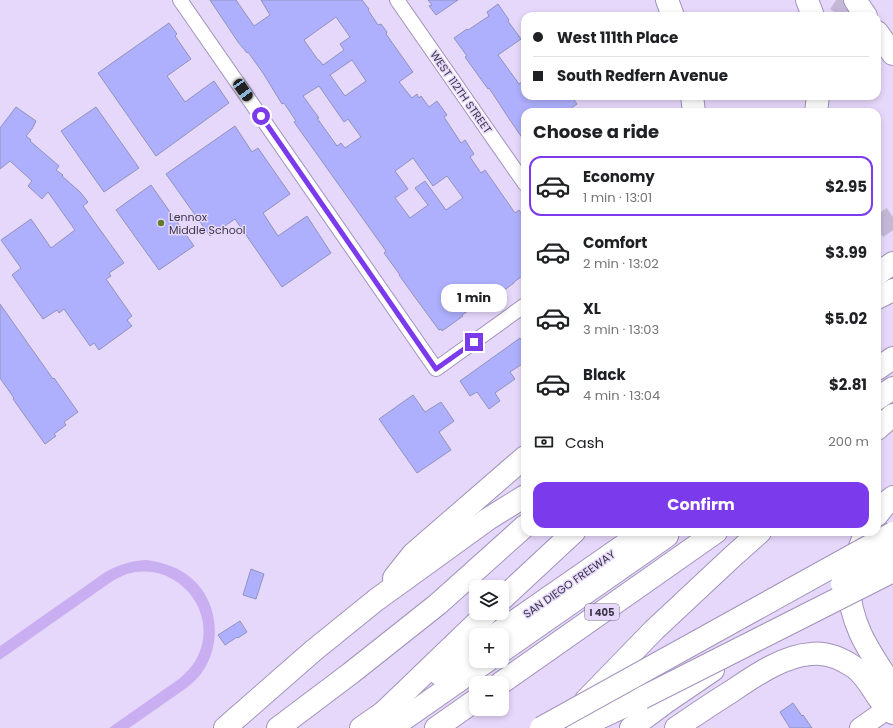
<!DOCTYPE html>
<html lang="en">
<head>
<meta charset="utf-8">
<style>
	body { margin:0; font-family:Poppins,sans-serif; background:#f2f2f2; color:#202124; height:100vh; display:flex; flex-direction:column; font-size:15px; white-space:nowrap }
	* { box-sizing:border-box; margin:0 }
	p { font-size:13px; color:#757577 }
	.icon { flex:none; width:22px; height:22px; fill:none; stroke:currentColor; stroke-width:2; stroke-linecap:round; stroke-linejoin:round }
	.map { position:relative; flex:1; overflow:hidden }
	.details { position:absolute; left:521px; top:108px; width:360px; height:428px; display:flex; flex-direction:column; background:#fff; border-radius:12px; box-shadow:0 2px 6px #0003 }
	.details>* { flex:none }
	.guide { position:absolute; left:521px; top:12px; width:360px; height:88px; border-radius:12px; box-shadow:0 2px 6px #0003; display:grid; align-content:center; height:88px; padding:0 12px; background:#fff }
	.controls { position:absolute; left:469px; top:580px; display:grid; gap:8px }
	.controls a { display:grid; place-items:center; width:40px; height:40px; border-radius:8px; background:#fff; box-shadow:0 2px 6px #0003; font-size:20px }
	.end { position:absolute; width:18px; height:18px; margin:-9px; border:5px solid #7c3aed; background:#fff; box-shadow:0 0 0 2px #fff }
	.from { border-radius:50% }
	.bubble { position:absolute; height:28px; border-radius:12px; background:#fff; box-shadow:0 2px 6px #0003; font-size:13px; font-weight:700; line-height:28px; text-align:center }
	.car { position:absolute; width:12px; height:24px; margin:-12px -6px; border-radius:5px; box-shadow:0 0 3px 1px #0007; background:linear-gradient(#222 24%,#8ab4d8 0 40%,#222 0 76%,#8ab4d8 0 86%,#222 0) }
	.guide b { display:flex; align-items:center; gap:14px; height:38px; font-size:15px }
	.guide b+b { border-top:1px solid #e0e0e0 }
	.guide i { width:10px; height:10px; background:#202124 }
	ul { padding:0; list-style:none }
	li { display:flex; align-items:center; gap:12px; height:60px; margin:0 8px 6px; padding:0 4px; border:2px solid transparent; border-radius:12px }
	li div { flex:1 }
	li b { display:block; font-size:15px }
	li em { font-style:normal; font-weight:700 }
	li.on { border-color:#7c3aed }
	li>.icon { width:36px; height:36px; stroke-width:1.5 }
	h2 { padding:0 12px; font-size:18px; line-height:48px }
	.pay { display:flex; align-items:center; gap:10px; height:44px; padding:0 12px; font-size:15px }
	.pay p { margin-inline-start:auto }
	.primary-button { display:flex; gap:8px; margin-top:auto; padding:8px 12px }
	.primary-button a { flex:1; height:46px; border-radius:12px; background:#7c3aed; color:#fff; font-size:16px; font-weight:700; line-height:46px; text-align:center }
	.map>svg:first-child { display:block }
</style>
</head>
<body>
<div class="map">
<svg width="893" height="728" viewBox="0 0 893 728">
	<rect width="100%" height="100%" fill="#e6d8fb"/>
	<path fill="#c9aff1" d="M146 560C160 562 173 565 186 574 218 596 224 643 201 674 196 680 191 684 185 689L129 728H109L179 679C186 673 192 667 197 658 221 613 177 559 127 574 121 576 116 579 111 582L0 660V646L104 573C117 565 130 561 146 560Z"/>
	<g fill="#aeb0fd" stroke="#9193bd" fill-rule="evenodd">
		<path d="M210 0H236L254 26 270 15 261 0H362L369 9 368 10 378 25 381 24 387 32 386 34 413 72 399 82 412 98 417 94 419 98 421 96 429 107 437 101 447 115 444 117 461 143 465 140 474 154 470 157 481 173 485 170 515 213 519 210 525 220V274L514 282V283L485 304 480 307 478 304 462 315 463 316 442 331 441 329 439 330 414 296 399 275H400L384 253 386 251 294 122 296 121 284 103 282 104 263 73 248 52 247 53 238 42ZM336 17 350 37 340 44 344 50 323 65 319 60H318L304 40ZM352 60 366 81 345 96 330 75ZM319 86 344 122 348 119 361 137 345 148 341 143 337 146 317 118H319L303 96ZM413 158 433 186 447 176 463 198 446 210 425 181 415 188 428 205 410 218 395 198 408 189 395 171Z"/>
		<polygon points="428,0 458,0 436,15 429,6 432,5"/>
		<polygon points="498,4 509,20 508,21 521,39 498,55 519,84 525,80 525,96 571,96 577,104 566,112 525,112 525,142 508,117 489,88 488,89 465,57 467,56 454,38 467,29 468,30 489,16 487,12"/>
		<polygon points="169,23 177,34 175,36 191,59 167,76 185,102 214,81 229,103 156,156 98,73"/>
		<polygon points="16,107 36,121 32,129 26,136 31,140 30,141 59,166 56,170 63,175 62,176 80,192 88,202 83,206 124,263 109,273 111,276 106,279 132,316 127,320 132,326 99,350 94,343 90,346 64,309 59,313 57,310 43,319 12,275 21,268 1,240 31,219 51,248 75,230 48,192 42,199 28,186 32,181 10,161 0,169 0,128"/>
		<polygon points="96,107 139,168 104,192 61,131"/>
		<polygon points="235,126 252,152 258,148 290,194 263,213 278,236 307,216 331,253 282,287 235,219 210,236 166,174"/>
		<polygon points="151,185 194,246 159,270 116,210"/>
		<polygon points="0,304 53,379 54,378 78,412 64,422 66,425 54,434 56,436 45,444 13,399 14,398 0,378"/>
		<polygon points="520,338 525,345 525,362 510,372 515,379 495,393 500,401 489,409 477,392 470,396 460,381"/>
		<polygon points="413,395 425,412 441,402 454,421 439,432 451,450 417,473 379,419"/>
		<polygon points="251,569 264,574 256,599 243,595"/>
		<polygon points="240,621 247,632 238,638 237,637 225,645 218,635"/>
		<polygon points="793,703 802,716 803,715 812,728 790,728 780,712"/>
	</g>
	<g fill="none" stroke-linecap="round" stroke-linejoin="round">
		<g stroke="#c4b8d7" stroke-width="22" stroke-dasharray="22 11" stroke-linecap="butt">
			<polyline points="836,0 861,16"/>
			<polyline points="877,228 893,217"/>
		</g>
		<g stroke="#a293bb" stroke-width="16">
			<g id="minor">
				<polyline points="180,0 436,369 525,305"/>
				<polyline points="397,0 525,184"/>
			</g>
		</g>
		<g stroke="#a293bb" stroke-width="22">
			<polyline id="secondary" points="860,728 893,705"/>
		</g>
		<g stroke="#a293bb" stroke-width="24">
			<g id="primary">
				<polyline points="855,0 866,16"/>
				<polyline points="877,32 893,54"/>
			</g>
		</g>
		<g stroke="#a293bb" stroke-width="24">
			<g id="motorway">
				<polyline points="667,0 673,16"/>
				<polyline points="807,0 813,16"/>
				<polyline points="692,96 694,112"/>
				<polyline points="816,112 818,96"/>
				<polyline points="877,274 893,263"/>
				<polyline points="877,298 893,290"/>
				<polyline points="877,369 893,358"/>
				<polyline points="877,399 893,388"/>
				<polyline points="877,429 893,415"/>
				<polyline points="877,515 888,501 893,497"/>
				<path d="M866 532C861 543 857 555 853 566 851 570 850 574 849 578 847 621 870 653 893 687"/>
				<polyline points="394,578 413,554 525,457"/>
				<polyline points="502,599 574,532"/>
				<polyline points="495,635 643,532"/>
				<polyline points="502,651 667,536 668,532"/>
				<polyline points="439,674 476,648"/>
				<polyline points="501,683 716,532"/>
				<polyline points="586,700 654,630 731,558 760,532"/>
				<polyline points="383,713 487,613"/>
				<polyline points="225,728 313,651 376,600 488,519 525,496"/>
				<polyline points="278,728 351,673 438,604 525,526"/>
				<polyline points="361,728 394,705"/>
				<polyline points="391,728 487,661"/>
				<polyline points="436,728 476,700"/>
				<polyline points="578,728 642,698"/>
				<polyline points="631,728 666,702 713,670"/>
				<path d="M676 728C694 716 711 704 729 693 753 677 782 656 811 654 826 652 842 659 854 667 871 679 877 703 893 713"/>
			</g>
		</g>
		<use href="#minor" stroke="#fff" stroke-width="14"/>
		<use href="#secondary" stroke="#fff" stroke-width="20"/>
		<use href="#primary" stroke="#fff" stroke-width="22"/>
		<use href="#motorway" stroke="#fff" stroke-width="22"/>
		<g stroke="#a293bb" stroke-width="24" stroke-linecap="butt">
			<g id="motorway-bridge">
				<polyline points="842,584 893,550"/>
				<polyline points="642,698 893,571"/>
				<polyline points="541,728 893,533"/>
			</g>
		</g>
		<use href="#motorway-bridge" stroke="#fff" stroke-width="22"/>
	</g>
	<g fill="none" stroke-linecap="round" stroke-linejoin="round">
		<polyline stroke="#7c3aed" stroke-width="5" points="261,116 436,369 474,342"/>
	</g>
	<circle fill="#657a2b" stroke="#e6d8fb" stroke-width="1.5" cx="161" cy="223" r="4"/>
	<g text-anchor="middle" stroke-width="3" stroke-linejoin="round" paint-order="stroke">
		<rect fill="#e6d8fb" stroke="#70677d" stroke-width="1" x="585" y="604" width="34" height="16" rx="3"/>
		<g font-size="10" font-weight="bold" fill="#3d3647">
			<text x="602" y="616">I 405</text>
		</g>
		<g font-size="11" fill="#3d3647" stroke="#e6d8fb">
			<text transform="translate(461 92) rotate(55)" y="4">WEST 112TH STREET</text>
			<text transform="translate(569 584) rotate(-35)" y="4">SAN DIEGO FREEWAY</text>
		</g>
		<g font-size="11" fill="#3d3647" stroke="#e6d8fb" text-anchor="start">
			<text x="169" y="221">Lennox<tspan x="169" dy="13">Middle School</tspan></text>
		</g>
	</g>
</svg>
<div class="controls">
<a><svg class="icon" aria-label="layers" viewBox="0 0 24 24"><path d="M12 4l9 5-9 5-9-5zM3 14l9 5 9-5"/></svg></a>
<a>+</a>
<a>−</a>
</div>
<i class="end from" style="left:261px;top:116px"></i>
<i class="end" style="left:474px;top:342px"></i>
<div class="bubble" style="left:441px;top:284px;width:66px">1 min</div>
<i class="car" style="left:243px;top:90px;rotate:145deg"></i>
<div class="guide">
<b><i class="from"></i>West 111th Place</b>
<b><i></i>South Redfern Avenue</b>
</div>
<section class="details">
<h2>Choose a ride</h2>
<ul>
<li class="on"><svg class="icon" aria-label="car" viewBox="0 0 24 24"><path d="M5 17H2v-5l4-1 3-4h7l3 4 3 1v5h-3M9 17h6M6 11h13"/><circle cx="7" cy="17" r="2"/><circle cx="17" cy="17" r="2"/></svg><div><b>Economy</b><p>1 min · 13:01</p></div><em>$2.95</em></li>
<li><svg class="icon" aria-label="car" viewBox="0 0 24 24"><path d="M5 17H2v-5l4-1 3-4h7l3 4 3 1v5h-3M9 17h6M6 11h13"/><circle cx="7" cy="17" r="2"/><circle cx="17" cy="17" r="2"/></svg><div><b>Comfort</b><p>2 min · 13:02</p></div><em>$3.99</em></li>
<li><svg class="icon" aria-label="car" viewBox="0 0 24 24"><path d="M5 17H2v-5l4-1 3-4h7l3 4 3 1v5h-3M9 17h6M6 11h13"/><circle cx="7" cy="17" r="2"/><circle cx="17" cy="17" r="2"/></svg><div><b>XL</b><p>3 min · 13:03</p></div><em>$5.02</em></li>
<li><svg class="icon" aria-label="car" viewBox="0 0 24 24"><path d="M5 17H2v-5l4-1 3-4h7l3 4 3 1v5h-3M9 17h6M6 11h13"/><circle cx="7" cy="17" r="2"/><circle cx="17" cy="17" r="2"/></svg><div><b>Black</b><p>4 min · 13:04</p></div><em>$2.81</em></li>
</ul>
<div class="pay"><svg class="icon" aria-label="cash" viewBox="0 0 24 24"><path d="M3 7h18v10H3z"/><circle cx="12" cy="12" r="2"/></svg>Cash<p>200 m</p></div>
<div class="primary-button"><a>Confirm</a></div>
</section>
</div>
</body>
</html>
